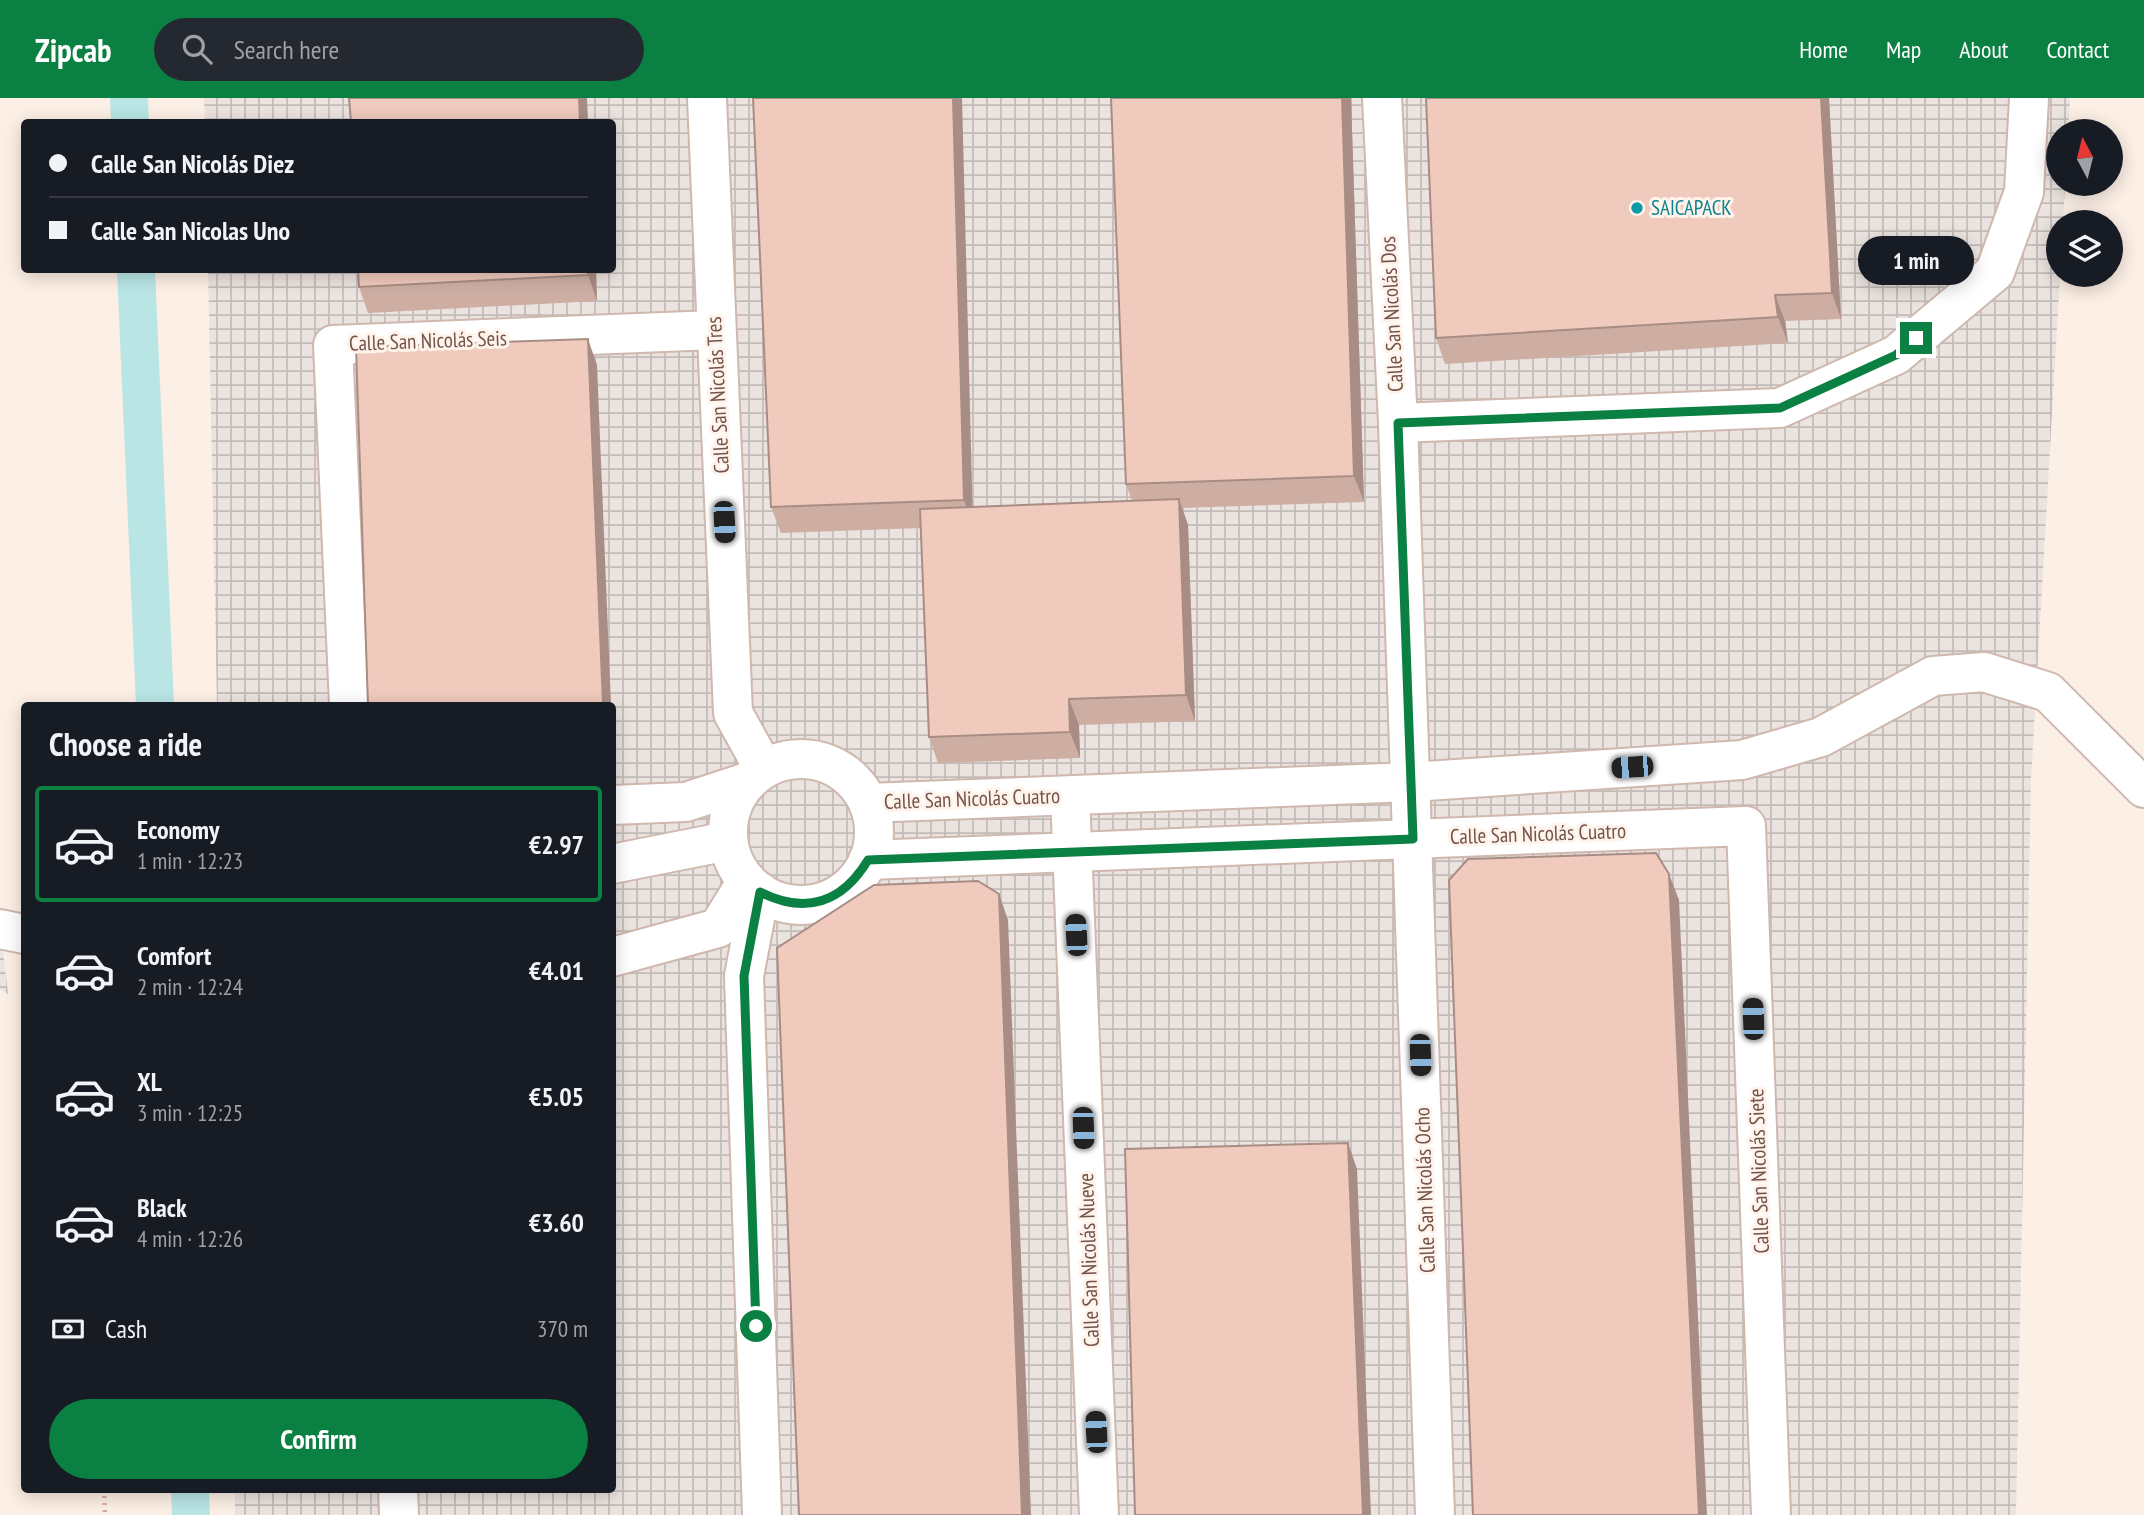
<!DOCTYPE html>
<html lang="en">
<head>
<meta charset="utf-8">
<style>
	body { margin:0; font-family:"PT Sans Narrow",sans-serif; background:#242831; color:#f1f3f6; height:100vh; display:flex; flex-direction:column; font-size:26px; white-space:nowrap }
	* { box-sizing:border-box; margin:0 }
	p { font-size:23px; color:#9ea1a6 }
	.icon { flex:none; width:38px; height:38px; fill:none; stroke:currentColor; stroke-width:2; stroke-linecap:round; stroke-linejoin:round }
	.map { position:relative; flex:1; overflow:hidden }
	.sheet { position:absolute; left:21px; top:604px; width:595px; height:791px; display:flex; flex-direction:column; background:#171b24; border-radius:7px; box-shadow:0 4px 18px #0003 }
	.sheet>* { flex:none }
	.hud { position:absolute; left:21px; top:21px; width:595px; height:154px; border-radius:7px; box-shadow:0 4px 18px #0003; display:grid; align-content:center; height:154px; padding:0 28px; background:#171b24 }
	.needle { width:46px; rotate:353deg }
	.buttons { position:absolute; left:2046px; top:21px; display:grid; gap:14px }
	.buttons a { display:grid; place-items:center; width:77px; height:77px; border-radius:50%; background:#171b24; box-shadow:0 4px 18px #0003; font-size:35px }
	.end { position:absolute; width:32px; height:32px; margin:-16px; border:9px solid #0b8043; background:#fff; box-shadow:0 0 0 4px #fff }
	.from { border-radius:50% }
	.bubble { position:absolute; height:49px; border-radius:24px; background:#171b24; box-shadow:0 4px 18px #0003; font-size:23px; font-weight:700; line-height:49px; text-align:center }
	.car { position:absolute; width:21px; height:42px; margin:-21px -10px; border-radius:9px; box-shadow:0 0 5px 2px #0007; background:linear-gradient(#222 24%,#8ab4d8 0 40%,#222 0 76%,#8ab4d8 0 86%,#222 0) }
	.hud b { display:flex; align-items:center; gap:24px; height:66px; font-size:26px }
	.hud b+b { border-top:2px solid #363941 }
	.hud i { width:18px; height:18px; background:#f1f3f6 }
	ul { padding:0; list-style:none }
	li { display:flex; align-items:center; gap:21px; height:116px; margin:0 14px 10px; padding:0 14px; border:4px solid transparent; border-radius:7px }
	li div { flex:1 }
	li b { display:block; font-size:26px }
	li em { font-style:normal; font-weight:700 }
	li.active { border-color:#0b8043 }
	li>.icon { width:63px; height:63px; stroke-width:1.5 }
	h2 { padding:0 28px; font-size:32px; line-height:84px }
	.pay { display:flex; align-items:center; gap:18px; height:77px; padding:0 28px; font-size:26px }
	.pay p { margin-inline-start:auto }
	.cta { display:flex; gap:14px; margin-top:auto; padding:14px 28px }
	.cta a { flex:1; height:80px; border-radius:42px; background:#0b8043; color:#fff; font-size:28px; font-weight:700; line-height:80px; text-align:center }
	header { display:flex; align-items:center; gap:42px; box-sizing:border-box; height:98px; padding:0 35px; background:#0b8043; color:#fff }
	header strong { font-size:33px }
	nav { display:flex; gap:38px; margin-inline-start:auto; font-size:24px }
	.search { width:490px; height:63px; background:#242831; display:flex; align-items:center; gap:18px; box-sizing:border-box; padding:0 24px; border-radius:38px; color:#9ea1a6; font-size:26px }
	.map>svg:first-child { display:block }
</style>
</head>
<body>
<header>
<strong>Zipcab</strong>
<div class="search"><svg class="icon" aria-label="search" viewBox="0 0 24 24"><circle cx="10" cy="10" r="6"/><path d="M15 15l6 6"/></svg>Search here</div>
<nav><a>Home</a><a>Map</a><a>About</a><a>Contact</a></nav>
</header>
<div class="map">
<svg width="2144" height="1417" viewBox="0 0 2144 1417">
	<defs>
		<pattern id="industrial-grid" width="8" height="8" patternUnits="userSpaceOnUse" patternTransform="scale(1.75)"><rect width="8" height="8" fill="#ebe3df"/><path d="M0 4h8M4 0v8" fill="none" stroke="#c3bbb7"/></pattern>
	</defs>
	<rect width="100%" height="100%" fill="#fcefe5"/>
	<g fill="url(#industrial-grid)">
		<polygon points="204,0 2070,0 2068,33 2058,33 2058,86 2065,86 2063,124 2058,124 2060,177 2031,681 2016,1417 235,1417 235,1391 612,1391 612,607 217,607 208,172 612,172 612,24 205,24"/>
		<polygon points="0,825 8,896 0,891"/>
	</g>
	<g fill="none" stroke-linecap="round" stroke-linejoin="round">
		<g stroke="#b9e5e5" stroke-width="38">
			<polyline points="129,0 130,24"/>
			<polyline points="136,172 155,607"/>
			<polyline points="190,1391 191,1417"/>
		</g>
		<g stroke="#cfb8ae" stroke-width="42">
			<g id="minor">
				<polyline points="707,0 733,615 764,671"/>
				<polyline points="1382,0 1398,325 1435,1417"/>
				<polyline points="1398,325 1780,310 1896,257 1995,174 2024,94 2029,0"/>
				<polyline points="349,607 333,247 715,232"/>
				<circle cx="801" cy="734" r="73"/>
				<polyline points="1070,698 1099,1417"/>
				<polyline points="868,705 1411,684 1742,662 1821,639 1933,578 1984,574 2048,594 2144,690"/>
				<polyline points="612,707 686,704 747,684"/>
				<polyline points="868,762 1746,728 1771,1417"/>
				<polyline points="612,766 728,743"/>
				<polyline points="760,794 744,878 762,1417"/>
				<polyline points="0,831 24,836"/>
				<polyline points="612,859 718,830 747,783"/>
				<polyline points="398,1391 399,1417"/>
			</g>
		</g>
		<polyline stroke="#d5ada0" stroke-width="4.5" stroke-dasharray="2 5" stroke-linecap="butt" points="104,1391 105,1417"/>
		<use href="#minor" stroke="#fff" stroke-width="38"/>
	</g>
	<g fill="#ceaea3">
		<polygon points="753,0 973,409 1132,403 1126,386 1351,0 1364,404 1182,410 1188,427 1195,623 1079,627 1080,660 938,665 929,639 921,430 781,435 771,409"/>
		<polygon points="1829,0 1841,221 1785,223 1788,245 1445,266 1436,240"/>
		<polygon points="358,172 596,172 597,203 368,215 359,189"/>
	</g>
	<g fill="#a88d84">
		<polygon points="579,0 587,0 588,24 580,24"/>
		<polygon points="953,0 962,0 973,428 964,402"/>
		<polygon points="1342,0 1351,0 1364,404 1354,378"/>
		<polygon points="1821,0 1829,0 1841,221 1832,195"/>
		<polygon points="587,172 596,172 597,203 588,177"/>
		<polygon points="1775,197 1785,223 1788,245 1778,219"/>
		<polygon points="588,241 597,267 611,607 603,607"/>
		<polygon points="1179,401 1188,427 1195,623 1186,597"/>
		<polygon points="1069,601 1079,627 1080,660 1070,634"/>
		<polygon points="612,639 614,675 612,671"/>
		<polygon points="1669,776 1679,802 1707,1417 1699,1417"/>
		<polygon points="999,796 1008,822 1031,1417 1022,1417"/>
		<polygon points="1348,1045 1357,1071 1371,1417 1363,1417"/>
	</g>
	<g fill="#f0cabd" stroke="#a88d84" stroke-width="2">
		<polygon points="349,0 579,0 580,24 351,24"/>
		<polygon points="753,0 953,0 964,402 771,409"/>
		<polygon points="1111,0 1342,0 1354,378 1126,386"/>
		<polygon points="1426,0 1821,0 1832,195 1775,197 1778,219 1436,240"/>
		<polygon points="358,172 587,172 588,177 359,189"/>
		<polygon points="588,241 603,607 368,607 356,249"/>
		<polygon points="1179,401 1186,597 1069,601 1070,634 929,639 920,411"/>
		<polygon points="1656,755 1669,776 1699,1417 1473,1417 1449,782 1468,761"/>
		<polygon points="978,783 999,796 1022,1417 799,1417 777,850 874,787"/>
		<polygon points="1348,1045 1363,1417 1135,1417 1125,1051"/>
	</g>
	<g fill="none" stroke-linecap="round" stroke-linejoin="round">
		<path stroke="#0b8043" stroke-width="9" d="M756 1228 744 878 760 794C806 817 842 805 868 762L1413 741 1398 325 1780 310 1896 257 1916 240"/>
	</g>
	<circle fill="#0f9aa8" stroke="#fff4eb" stroke-width="2.5" cx="1637" cy="110" r="7"/>
	<g text-anchor="middle" stroke-width="6" stroke-linejoin="round" paint-order="stroke">
		<g font-size="21" fill="#0d838f" stroke="#fff4eb" text-anchor="start">
			<text x="1651" y="117">SAICAPACK</text>
		</g>
		<g font-size="21" fill="#74534b" stroke="#fff4eb">
			<text transform="translate(1392 216) rotate(-93)" y="7">Calle San Nicolás Dos</text>
			<text transform="translate(428 243) rotate(-2)" y="7">Calle San Nicolás Seis</text>
			<text transform="translate(718 297) rotate(-93)" y="7">Calle San Nicolás Tres</text>
			<text transform="translate(972 701) rotate(-2)" y="7">Calle San Nicolás Cuatro</text>
			<text transform="translate(1538 736) rotate(-2)" y="7">Calle San Nicolás Cuatro</text>
			<text transform="translate(1759 1073) rotate(-92)" y="7">Calle San Nicolás Siete</text>
			<text transform="translate(1425 1092) rotate(-92)" y="7">Calle San Nicolás Ocho</text>
			<text transform="translate(1089 1162) rotate(-92)" y="7">Calle San Nicolás Nueve</text>
		</g>
	</g>
</svg>
<div class="buttons">
<a><svg class="needle" viewBox="-14 -14 28 28"><path d="M0-13l5 13h-10z" fill="#e53935"/><path d="M0 13l5-13h-10z" fill="#9ea1a6"/></svg></a>
<a><svg class="icon" aria-label="layers" viewBox="0 0 24 24"><path d="M12 4l9 5-9 5-9-5zM3 14l9 5 9-5"/></svg></a>
</div>
<i class="end from" style="left:756px;top:1228px"></i>
<i class="end" style="left:1916px;top:240px"></i>
<div class="bubble" style="left:1858px;top:138px;width:116px">1 min</div>
<i class="car" style="left:724px;top:424px;rotate:177deg"></i>
<i class="car" style="left:1632px;top:669px;rotate:266deg"></i>
<i class="car" style="left:1076px;top:837px;rotate:357deg"></i>
<i class="car" style="left:1753px;top:921px;rotate:358deg"></i>
<i class="car" style="left:1420px;top:957px;rotate:178deg"></i>
<i class="car" style="left:1083px;top:1030px;rotate:178deg"></i>
<i class="car" style="left:1096px;top:1334px;rotate:357deg"></i>
<div class="hud">
<b><i class="from"></i>Calle San Nicolás Diez</b>
<b><i></i>Calle San Nicolas Uno</b>
</div>
<section class="sheet">
<h2>Choose a ride</h2>
<ul>
<li class="active"><svg class="icon" aria-label="car" viewBox="0 0 24 24"><path d="M5 17H2v-5l4-1 3-4h7l3 4 3 1v5h-3M9 17h6M6 11h13"/><circle cx="7" cy="17" r="2"/><circle cx="17" cy="17" r="2"/></svg><div><b>Economy</b><p>1 min · 12:23</p></div><em>€2.97</em></li>
<li><svg class="icon" aria-label="car" viewBox="0 0 24 24"><path d="M5 17H2v-5l4-1 3-4h7l3 4 3 1v5h-3M9 17h6M6 11h13"/><circle cx="7" cy="17" r="2"/><circle cx="17" cy="17" r="2"/></svg><div><b>Comfort</b><p>2 min · 12:24</p></div><em>€4.01</em></li>
<li><svg class="icon" aria-label="car" viewBox="0 0 24 24"><path d="M5 17H2v-5l4-1 3-4h7l3 4 3 1v5h-3M9 17h6M6 11h13"/><circle cx="7" cy="17" r="2"/><circle cx="17" cy="17" r="2"/></svg><div><b>XL</b><p>3 min · 12:25</p></div><em>€5.05</em></li>
<li><svg class="icon" aria-label="car" viewBox="0 0 24 24"><path d="M5 17H2v-5l4-1 3-4h7l3 4 3 1v5h-3M9 17h6M6 11h13"/><circle cx="7" cy="17" r="2"/><circle cx="17" cy="17" r="2"/></svg><div><b>Black</b><p>4 min · 12:26</p></div><em>€3.60</em></li>
</ul>
<div class="pay"><svg class="icon" aria-label="cash" viewBox="0 0 24 24"><path d="M3 7h18v10H3z"/><circle cx="12" cy="12" r="2"/></svg>Cash<p>370 m</p></div>
<div class="cta"><a>Confirm</a></div>
</section>
</div>
</body>
</html>
